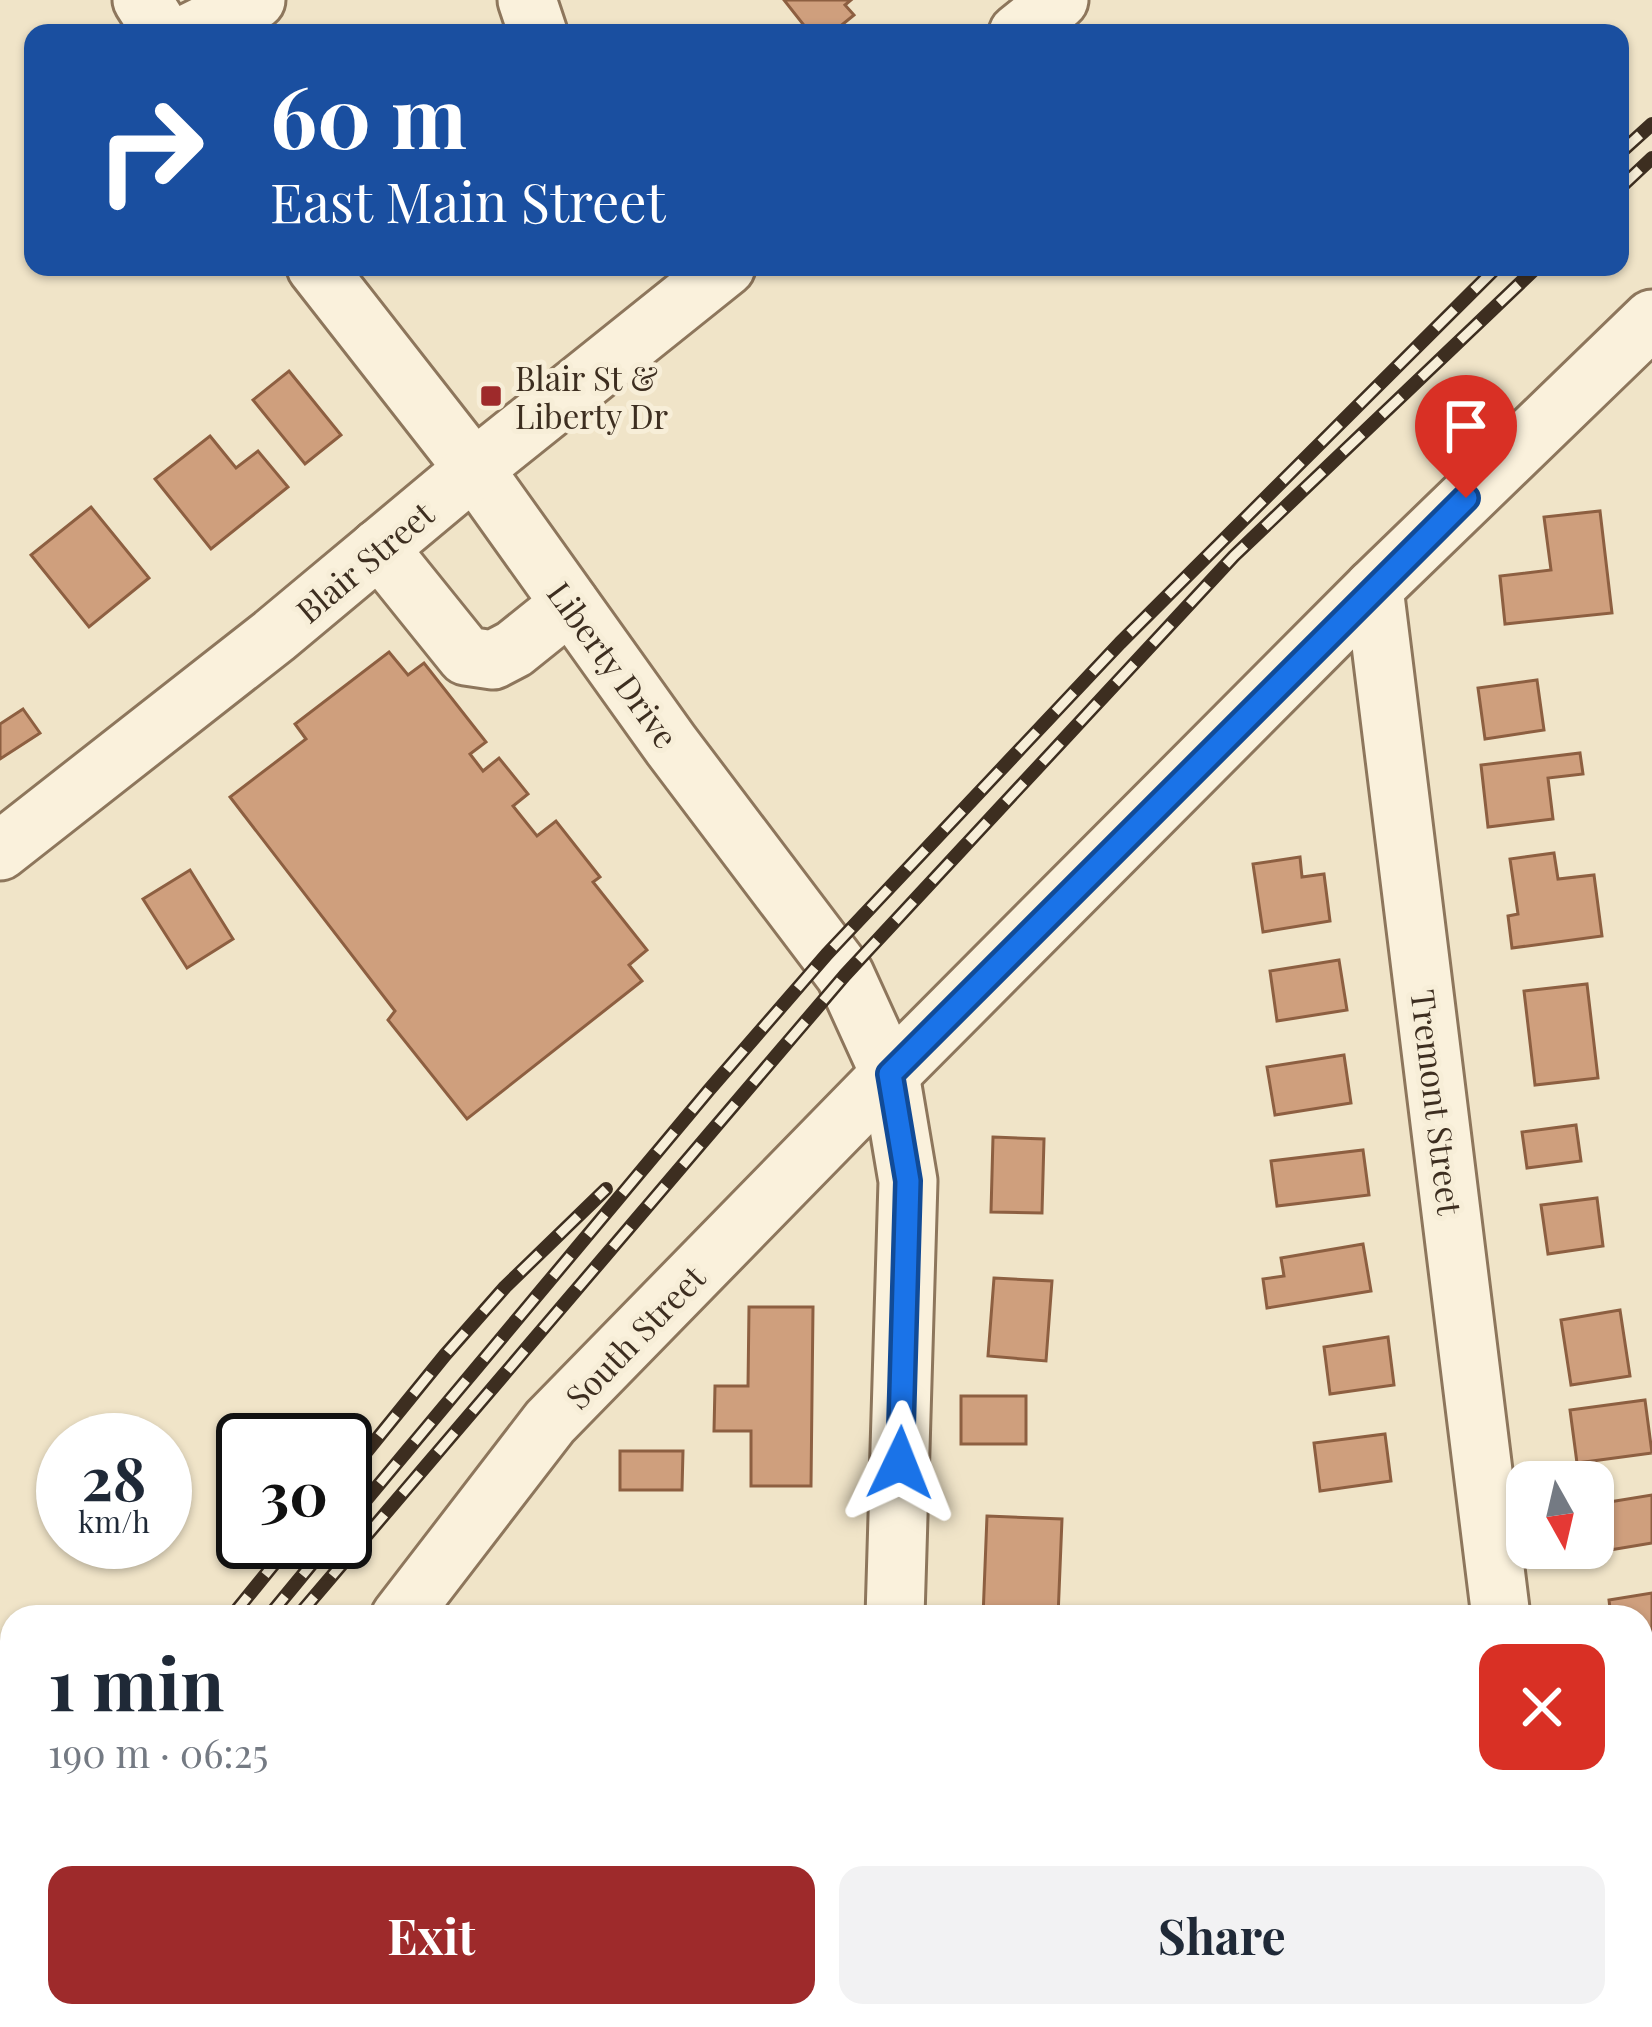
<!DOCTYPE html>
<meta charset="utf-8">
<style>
body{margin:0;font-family:"Playfair Display",serif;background:#f2f2f3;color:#1f2937;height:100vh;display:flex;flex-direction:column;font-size:45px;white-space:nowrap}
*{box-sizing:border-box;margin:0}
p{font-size:39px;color:#747a83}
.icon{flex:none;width:66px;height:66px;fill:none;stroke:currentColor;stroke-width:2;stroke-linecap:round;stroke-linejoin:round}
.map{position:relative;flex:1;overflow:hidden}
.sheet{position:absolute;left:0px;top:1605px;width:1653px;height:423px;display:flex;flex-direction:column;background:#fff;border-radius:36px 36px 0 0;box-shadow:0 3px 9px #0004}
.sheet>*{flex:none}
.banner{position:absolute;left:24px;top:24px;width:1605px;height:252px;border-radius:24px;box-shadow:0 3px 9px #0004;background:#1a4fa0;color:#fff;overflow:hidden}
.needle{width:78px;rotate:172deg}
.buttons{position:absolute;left:1506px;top:1461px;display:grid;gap:24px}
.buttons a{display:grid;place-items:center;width:108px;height:108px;border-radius:24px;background:#fff;box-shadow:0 3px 9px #0004;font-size:60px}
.speed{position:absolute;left:36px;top:1413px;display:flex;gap:24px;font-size:60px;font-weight:700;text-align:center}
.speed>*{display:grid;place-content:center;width:156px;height:156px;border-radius:50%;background:#fff;box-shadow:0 3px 9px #0004;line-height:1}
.speed small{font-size:30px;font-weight:400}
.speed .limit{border:6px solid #111;border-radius:18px;background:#fff;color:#111}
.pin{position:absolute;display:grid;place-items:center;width:102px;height:102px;color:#fff;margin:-123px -51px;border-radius:50% 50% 50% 0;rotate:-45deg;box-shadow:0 0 12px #0007}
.pin .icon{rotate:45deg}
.me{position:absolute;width:132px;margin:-66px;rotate:2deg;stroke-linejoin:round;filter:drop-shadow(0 0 9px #0008)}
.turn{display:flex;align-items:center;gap:42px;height:252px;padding:0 48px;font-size:54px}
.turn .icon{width:156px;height:156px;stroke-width:2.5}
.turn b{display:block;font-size:84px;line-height:102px}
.round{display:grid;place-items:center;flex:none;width:126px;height:126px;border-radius:24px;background:#f2f2f3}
.head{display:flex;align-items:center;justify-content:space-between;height:204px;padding:0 48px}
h1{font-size:72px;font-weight:700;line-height:90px}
.cta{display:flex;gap:24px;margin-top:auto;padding:24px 48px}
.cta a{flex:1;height:138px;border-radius:24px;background:#9e2a2b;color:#fff;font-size:48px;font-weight:700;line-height:138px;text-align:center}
.cta a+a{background:#f2f2f3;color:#1f2937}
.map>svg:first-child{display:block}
</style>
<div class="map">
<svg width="1652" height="2027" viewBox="0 0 1652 2027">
<rect width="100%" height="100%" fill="#f0e4c8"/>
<g fill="#cf9f7d" stroke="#8d5f41" stroke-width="3">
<polygon points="784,0 851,0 845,5 854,15 832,33 810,33"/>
<polygon points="289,371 341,435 305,464 253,400"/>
<polygon points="210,436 236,468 258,451 288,487 211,549 155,479"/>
<polygon points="91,507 149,578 89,627 31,555"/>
<polygon points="1600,511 1612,613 1505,624 1500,576 1551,570 1544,517"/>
<polygon points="389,652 408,675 424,663 486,742 470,754 483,771 499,758 528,794 513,806 537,836 556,821 600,877 593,882 647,950 629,965 642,981 467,1119 388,1020 395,1011 230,797 306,739 295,724"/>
<polygon points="1537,680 1544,730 1485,739 1478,688"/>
<polygon points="23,709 40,733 0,759 0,724"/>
<polygon points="1580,753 1583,774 1548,778 1553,819 1488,827 1481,765"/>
<polygon points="1554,853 1558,879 1594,875 1602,936 1512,948 1508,916 1518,914 1510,859"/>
<polygon points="1300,857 1302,877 1324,874 1330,921 1263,932 1253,864"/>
<polygon points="190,870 233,939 187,968 143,899"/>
<polygon points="1339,960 1347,1010 1277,1021 1270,971"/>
<polygon points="1587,984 1598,1078 1535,1085 1524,991"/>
<polygon points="1344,1055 1351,1103 1275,1115 1267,1067"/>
<polygon points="1576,1125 1581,1161 1527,1168 1522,1132"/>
<polygon points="993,1137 1044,1139 1042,1213 991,1212"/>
<polygon points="1363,1150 1369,1195 1277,1206 1271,1161"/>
<polygon points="1597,1198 1603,1246 1548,1254 1541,1205"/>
<polygon points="1363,1244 1371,1291 1267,1308 1263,1279 1284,1276 1281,1258"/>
<polygon points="994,1278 1052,1281 1046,1361 988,1356"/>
<polygon points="749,1307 813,1307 811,1486 751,1486 751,1431 714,1431 715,1386 748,1386"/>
<polygon points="1620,1310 1630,1376 1571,1385 1561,1320"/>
<polygon points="1388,1337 1394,1385 1330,1394 1324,1347"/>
<rect x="961" y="1396" width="65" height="48"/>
<polygon points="1645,1400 1652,1453 1577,1463 1570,1410"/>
<polygon points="1385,1434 1391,1481 1320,1491 1314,1443"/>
<polygon points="620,1451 683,1451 682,1490 620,1490"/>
<polygon points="1652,1495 1652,1543 1604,1551 1597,1504"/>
<polygon points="987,1516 1062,1519 1058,1617 983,1617"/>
<polygon points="1652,1593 1652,1644 1641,1646 1641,1617 1611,1617 1609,1600"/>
<polygon points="1652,1675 1652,1733 1641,1734 1641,1676"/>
<polygon points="1652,1792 1652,1840 1641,1842 1641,1793"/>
<polygon points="1648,1876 1652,1892 1652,1948 1641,1950 1641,1878"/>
<polygon points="743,2016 815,2016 814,2027 742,2027"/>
<polygon points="962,2016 1151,2016 1151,2027 961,2027"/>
</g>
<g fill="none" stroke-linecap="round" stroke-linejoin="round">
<g stroke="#8d765c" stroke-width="63">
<g id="minor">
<polyline points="142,0 163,33"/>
<polyline points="527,0 538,33"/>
<polyline points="189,33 256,0"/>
<polyline points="1018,33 1059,0"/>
<polyline points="316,267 474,469 671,745 845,975 890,1074 908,1181 895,1617"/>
<polyline points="379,548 466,656 493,660 514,649 570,604"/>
<polyline points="1374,588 1501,1617"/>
<polyline points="0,851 274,636 474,469 726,267"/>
<polyline points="400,1617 550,1422 890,1074 1374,588 1652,319"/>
<polyline points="1551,2016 1552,2027"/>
<polyline points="283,2027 283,2016"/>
<polyline points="878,2027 878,2016"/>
</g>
</g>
<use href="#minor" stroke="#faf1dc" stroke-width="57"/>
<g stroke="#3d2e20" stroke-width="14">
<g id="rail">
<polyline points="1620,153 1652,124"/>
<polyline points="1620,188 1652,158"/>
<polyline points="345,1478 445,1355 505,1287 606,1189"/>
<polyline points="345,1525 709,1090 827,954 1120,643 1497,267"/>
<polyline points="231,1617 292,1542"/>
<polyline points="268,1617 330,1542"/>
<polyline points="297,1617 845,975 1234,556 1537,267"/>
<polyline points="0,1902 12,1886"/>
<polyline points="0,1951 12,1935"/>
<polyline points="0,1997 12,1981"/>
</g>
</g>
<use href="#rail" stroke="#f7eed8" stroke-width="9" stroke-dasharray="27" stroke-linecap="butt"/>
</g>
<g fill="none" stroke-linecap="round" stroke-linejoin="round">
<g stroke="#114b97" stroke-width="30">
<polyline id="route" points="900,1463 908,1181 890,1074 1466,498"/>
</g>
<use href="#route" stroke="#1a73e8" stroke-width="21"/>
</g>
<rect fill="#9e2a2b" stroke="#f7eed8" stroke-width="4.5" x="479" y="384" width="24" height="24" rx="6"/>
<g text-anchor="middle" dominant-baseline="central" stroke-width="10" stroke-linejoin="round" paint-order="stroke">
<g font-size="33" fill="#3d2e20" stroke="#f7eed8" text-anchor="start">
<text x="515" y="377">Blair St &amp;<tspan x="515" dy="38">Liberty Dr</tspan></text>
</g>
<g font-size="33" fill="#3d2e20" stroke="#f7eed8">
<text transform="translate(364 561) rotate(-40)">Blair Street</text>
<text transform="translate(614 664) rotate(54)">Liberty Drive</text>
<text transform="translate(1438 1102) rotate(83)">Tremont Street</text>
<text transform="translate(634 1336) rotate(-46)">South Street</text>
</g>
</g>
</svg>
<div class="buttons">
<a><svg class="needle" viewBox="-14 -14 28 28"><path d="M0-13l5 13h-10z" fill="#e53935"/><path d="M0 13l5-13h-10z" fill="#747a83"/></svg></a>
</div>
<div class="speed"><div>28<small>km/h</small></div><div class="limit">30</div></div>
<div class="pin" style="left:1466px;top:498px;background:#d93025"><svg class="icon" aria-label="arrive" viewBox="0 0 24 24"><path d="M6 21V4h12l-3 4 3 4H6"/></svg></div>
<svg class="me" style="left:900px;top:1463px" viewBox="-20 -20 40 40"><path d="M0-17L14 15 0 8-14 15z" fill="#1a73e8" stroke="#fff" stroke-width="4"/></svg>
<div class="banner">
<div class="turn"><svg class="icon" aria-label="right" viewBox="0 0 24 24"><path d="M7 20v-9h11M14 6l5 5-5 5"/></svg><div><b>60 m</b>East Main Street</div></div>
</div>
<section class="sheet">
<div class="head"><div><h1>1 min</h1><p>190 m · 06:25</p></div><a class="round" style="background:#d93025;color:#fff"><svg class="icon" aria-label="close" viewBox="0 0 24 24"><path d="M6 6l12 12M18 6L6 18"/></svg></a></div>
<div class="cta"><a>Exit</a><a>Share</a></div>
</section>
</div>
